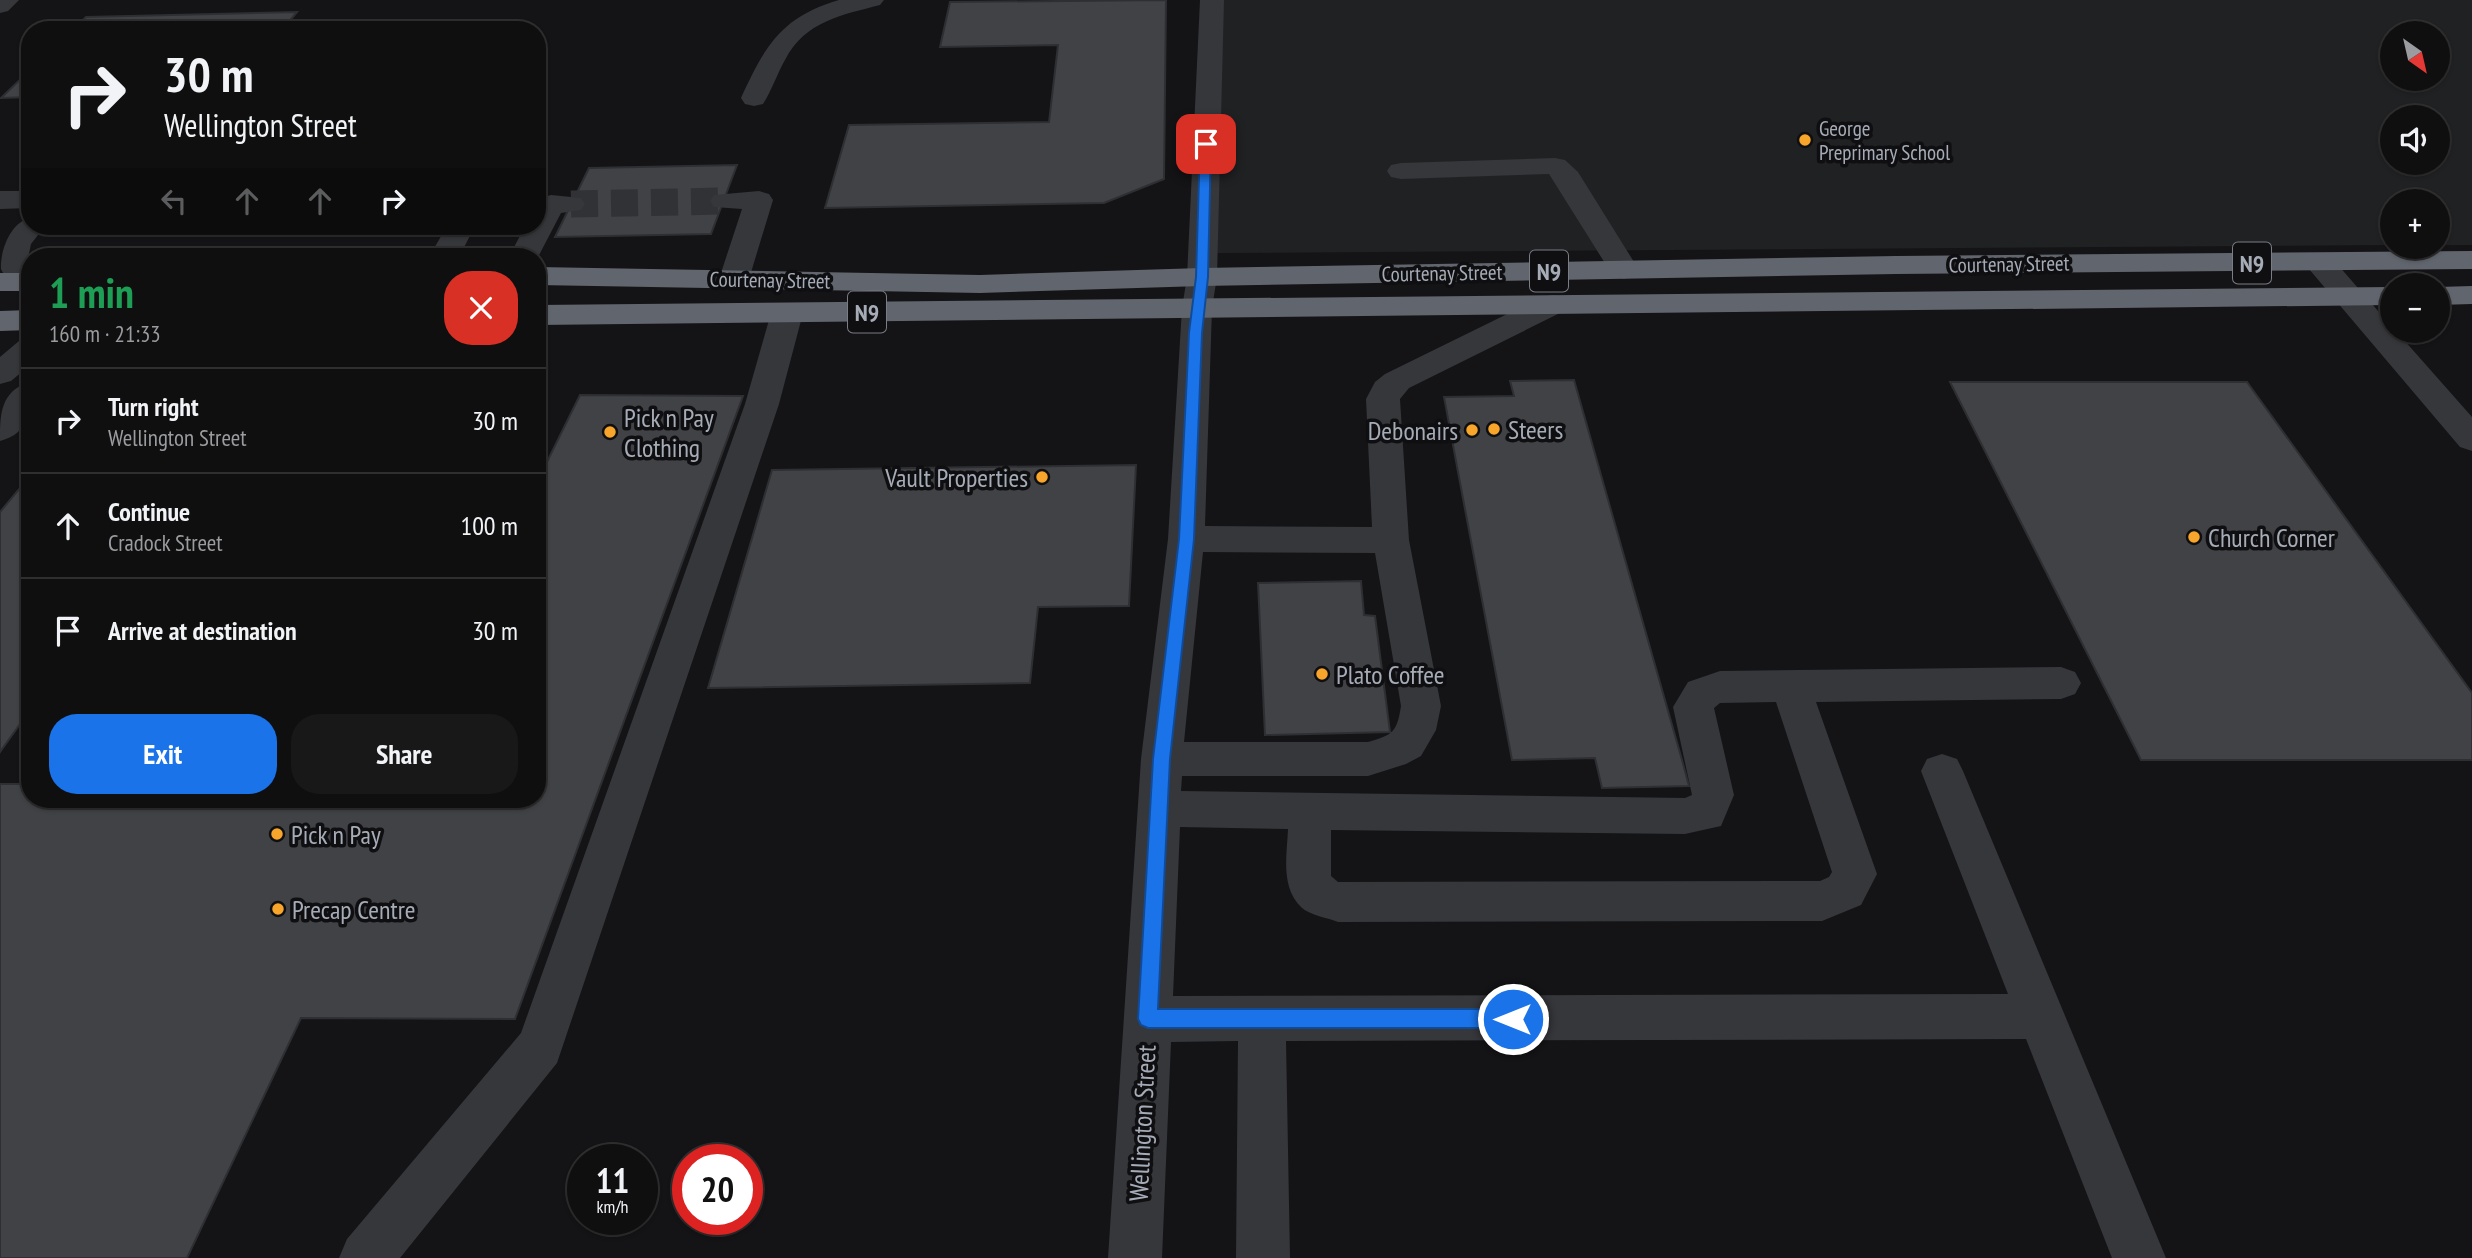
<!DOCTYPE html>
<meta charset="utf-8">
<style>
body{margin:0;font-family:"PT Sans Narrow",sans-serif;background:#181819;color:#f1f3f6;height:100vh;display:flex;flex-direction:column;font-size:26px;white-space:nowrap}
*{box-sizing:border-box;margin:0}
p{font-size:23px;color:#9b9c9f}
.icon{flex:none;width:38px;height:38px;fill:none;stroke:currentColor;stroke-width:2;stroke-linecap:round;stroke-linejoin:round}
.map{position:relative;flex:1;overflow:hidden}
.panel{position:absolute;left:21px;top:248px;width:525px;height:560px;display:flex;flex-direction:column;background:#0f0f10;border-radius:28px;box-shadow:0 2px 5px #0004,0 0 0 2px #2f2f30}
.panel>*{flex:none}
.hud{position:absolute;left:21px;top:21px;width:525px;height:214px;border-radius:28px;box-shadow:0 2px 5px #0004,0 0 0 2px #2f2f30;background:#0f0f10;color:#f1f3f6;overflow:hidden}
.needle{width:46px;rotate:146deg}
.fabs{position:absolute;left:2380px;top:21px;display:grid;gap:14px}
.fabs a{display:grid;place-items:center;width:70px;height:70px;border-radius:50%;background:#0f0f10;box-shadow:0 2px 5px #0004,0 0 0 2px #2f2f30;font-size:35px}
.speed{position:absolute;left:567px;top:1144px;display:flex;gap:14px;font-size:35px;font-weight:700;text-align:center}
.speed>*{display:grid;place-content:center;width:91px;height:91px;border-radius:50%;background:#0f0f10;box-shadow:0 2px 5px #0004,0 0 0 2px #2f2f30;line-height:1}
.speed small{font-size:18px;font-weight:400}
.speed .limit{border:10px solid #d22;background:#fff;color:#111}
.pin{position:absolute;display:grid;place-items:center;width:60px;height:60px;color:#fff;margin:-30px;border-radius:14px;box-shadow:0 4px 10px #0006}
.me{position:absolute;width:77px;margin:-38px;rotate:270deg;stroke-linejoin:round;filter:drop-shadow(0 0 5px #0008)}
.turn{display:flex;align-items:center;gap:24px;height:147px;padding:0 28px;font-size:32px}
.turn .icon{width:91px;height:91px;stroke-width:2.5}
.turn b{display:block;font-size:49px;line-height:60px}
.lanes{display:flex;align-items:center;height:66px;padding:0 28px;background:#0003;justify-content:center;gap:35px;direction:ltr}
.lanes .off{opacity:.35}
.round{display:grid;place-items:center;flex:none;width:74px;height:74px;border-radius:28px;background:#181819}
.head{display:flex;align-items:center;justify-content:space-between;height:119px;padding:0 28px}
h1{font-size:42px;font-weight:700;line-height:52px;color:#1e9e55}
.button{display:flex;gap:14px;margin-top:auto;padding:14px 28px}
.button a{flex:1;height:80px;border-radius:28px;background:#1a73e8;color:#fff;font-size:28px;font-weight:700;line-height:80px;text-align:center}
.button a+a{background:#181819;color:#f1f3f6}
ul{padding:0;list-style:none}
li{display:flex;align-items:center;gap:21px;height:105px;padding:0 28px;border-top:2px solid #2f2f30}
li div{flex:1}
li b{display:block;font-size:26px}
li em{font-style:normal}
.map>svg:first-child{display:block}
</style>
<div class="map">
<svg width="2472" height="1258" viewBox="0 0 2472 1258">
<rect width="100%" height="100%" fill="#141416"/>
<path fill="#202123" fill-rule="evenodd" d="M1219 0H2472V245H2438V201H2392V245L1217 253ZM2392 33H2438V79H2392ZM2392 117H2438V163H2392Z"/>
<g fill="#404246" stroke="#2e2f32" stroke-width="2">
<polygon points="1166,0 1164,179 1104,203 825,208 849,125 1049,122 1058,45 940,47 950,2"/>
<polygon points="297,12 282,30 72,30 86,17"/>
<polygon points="30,70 30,97 1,98"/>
<polygon points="737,165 711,234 555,237 589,168"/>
<polygon points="1574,380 1682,760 1689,786 1602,788 1595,758 1512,760 1444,397 1514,396 1510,381"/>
<polygon points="1950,382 2247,382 2472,693 2472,760 2141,760"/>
<polygon points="580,395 743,396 515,1019 301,1018 187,1258 0,1258 0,784 30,784 30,800 537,800 537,482"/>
<polygon points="1136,465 1129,606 1038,607 1030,683 708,688 772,470"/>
<polygon points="30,476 30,710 0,752 0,512"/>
<polygon points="1361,581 1364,615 1375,616 1390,732 1265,735 1258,583"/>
</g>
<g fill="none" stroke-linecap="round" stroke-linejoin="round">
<polyline stroke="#313236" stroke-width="27" stroke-dasharray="27 13" stroke-linecap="butt" points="571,204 724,201"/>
<g fill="#35373b" fill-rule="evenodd">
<polygon points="0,0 19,0 8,11 0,13"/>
<path d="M839 0H884L880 5C842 15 805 21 785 60 777 74 772 90 763 104L754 106 745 104 741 98C765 46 781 17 839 0Z"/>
<path d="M1200 0H1224L1217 277 1212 308 1205 526 1372 527 1366 399 1375 382 1385 374 1542 297 1553 295 1564 297 1568 304 1564 311 1409 388 1400 399 1409 540 1441 706 1436 730 1421 756 1406 764 1368 776H1182L1181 791 1685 798 1692 795 1673 707 1688 682 1720 671 2061 667 2075 672 2081 683 2075 694 2061 699 1816 702 1877 874 1861 905 1822 921 1338 922C1328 918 1310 915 1302 908 1280 888 1287 855 1288 829L1180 827 1173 996 2008 994 1921 771 1927 759 1942 754 1957 759 1963 771 2166 1258H2112L2026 1039 1286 1041 1290 1258H1236L1238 1041 1171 1042 1162 1258H1108L1141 759 1168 539 1182 308 1187 277ZM1203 552 1375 553 1401 706C1397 732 1393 735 1368 742H1184ZM1776 702 1832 872 1829 877 1820 881 1338 882 1331 876V830L1685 834 1721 826 1734 795 1714 708 1720 703Z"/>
<polygon points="1555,158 1565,160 1578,172 1639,270 1635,276 1624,279 1613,276 1549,174 1401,179 1391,177 1387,171 1391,165 1401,163"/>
<polygon points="0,191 30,191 30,208 0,209"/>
<polygon points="759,191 769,194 773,200 749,279 745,285 734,288 723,285 719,279 742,209 714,207 710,201 714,195"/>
<polygon points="551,195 581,198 585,204 581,210 561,213 537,259 509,257 525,226 537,226 537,203 541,198"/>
<path d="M30 218V226H45L31 244 27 263 30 267V290L14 288C10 282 4 276 1 269 0 250 11 222 30 218Z"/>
<polygon points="447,226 475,226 459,257 429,257"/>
<polygon points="2320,254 2331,257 2392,327 2392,331 2396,331 2472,417 2472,451 2460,447 2309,269 2305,263 2309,257"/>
<polygon points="787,303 798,306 803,313 779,404 557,1063 400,1258 339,1258 347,1239 521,1033 745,404 771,313 776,306"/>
<polygon points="30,338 30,365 11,381 0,384 0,357 19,341"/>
<path d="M30 382C30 409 31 433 0 441 0 415 0 391 30 382Z"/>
</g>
<g fill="#61656d" fill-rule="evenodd">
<polygon points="2472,251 2472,269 1896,274 1202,286 980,293 537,285 537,267 980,275 1202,268 1896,256"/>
<rect x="0" y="273" width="30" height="18"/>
<polygon points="2472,286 2472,304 2438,305 2438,287"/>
<polygon points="2392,287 2392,305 537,325 537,305"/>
<polygon points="30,310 30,330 0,331 0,311"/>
</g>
</g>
<polygon fill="#1a73e8" stroke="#114b97" stroke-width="2" points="1206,141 1211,144 1208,277 1202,333 1194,539 1170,759 1158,1009 1513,1009 1520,1012 1522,1019 1520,1025 1513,1028 1148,1028 1141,1025 1138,1019 1153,759 1179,539 1189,333 1196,277 1200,144"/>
<g fill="#f7a52b" stroke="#0f0f11" stroke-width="2.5">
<circle cx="1805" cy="140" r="7"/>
<circle cx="1494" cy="429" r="7"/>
<circle cx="1472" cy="430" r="7"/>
<circle cx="610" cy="432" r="7"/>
<circle cx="1042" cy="477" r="7"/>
<circle cx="2194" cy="537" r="7"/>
<circle cx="1322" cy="674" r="7"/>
<circle cx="277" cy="834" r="7"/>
<circle cx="278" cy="909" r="7"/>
</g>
<g text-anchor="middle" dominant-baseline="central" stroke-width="7" stroke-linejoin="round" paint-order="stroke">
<g font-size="21" fill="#a6acb7" stroke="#0f0f11" text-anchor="start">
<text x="1819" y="128">George<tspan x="1819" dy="24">Preprimary School</tspan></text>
</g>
<g font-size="21" fill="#a6acb7" stroke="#0f0f11">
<text transform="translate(2009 264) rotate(-1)">Courtenay Street</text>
<text transform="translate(1442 273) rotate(-1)">Courtenay Street</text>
<text transform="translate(770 280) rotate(1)">Courtenay Street</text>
</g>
<g fill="#0f0f11" stroke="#797d85" stroke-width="2">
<rect x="2233" y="242.5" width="38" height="41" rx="5"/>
<rect x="1530" y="250.5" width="38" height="41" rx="5"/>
<rect x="848" y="291.5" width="38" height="41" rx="5"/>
</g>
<g font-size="24" font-weight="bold" fill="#a6acb7">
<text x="2252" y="263">N9</text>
<text x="1549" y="271">N9</text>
<text x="867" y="312">N9</text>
</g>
<g font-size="26" fill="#a6acb7" stroke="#0f0f11" text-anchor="start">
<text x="624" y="417">Pick n Pay<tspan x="624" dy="30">Clothing</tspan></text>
<text x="1508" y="429">Steers</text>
<text x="1458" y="430" text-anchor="end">Debonairs</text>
<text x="1028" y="477" text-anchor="end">Vault Properties</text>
<text x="2208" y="537">Church Corner</text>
<text x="1336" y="674">Plato Coffee</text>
<text x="291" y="834">Pick n Pay</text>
<text x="292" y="909">Precap Centre</text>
</g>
<g font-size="26" fill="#a6acb7" stroke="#0f0f11">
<text transform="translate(1142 1123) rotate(-87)">Wellington Street</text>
</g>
</g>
</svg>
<div class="fabs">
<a><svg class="needle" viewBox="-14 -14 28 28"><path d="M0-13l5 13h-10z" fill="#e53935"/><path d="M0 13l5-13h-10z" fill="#9b9c9f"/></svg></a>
<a><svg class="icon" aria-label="sound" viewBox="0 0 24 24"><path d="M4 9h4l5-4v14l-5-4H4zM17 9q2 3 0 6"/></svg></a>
<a>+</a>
<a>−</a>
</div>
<div class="speed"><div>11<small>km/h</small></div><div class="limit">20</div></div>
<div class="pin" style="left:1206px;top:144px;background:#d93025"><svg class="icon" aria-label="arrive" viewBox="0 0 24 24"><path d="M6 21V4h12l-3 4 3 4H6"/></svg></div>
<svg class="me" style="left:1513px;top:1019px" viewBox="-20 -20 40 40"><circle r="17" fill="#1a73e8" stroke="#fff" stroke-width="3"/><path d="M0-11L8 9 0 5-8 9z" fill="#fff"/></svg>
<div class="hud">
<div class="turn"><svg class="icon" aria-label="right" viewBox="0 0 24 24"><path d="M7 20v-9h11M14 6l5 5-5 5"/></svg><div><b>30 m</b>Wellington Street</div></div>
<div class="lanes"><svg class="icon off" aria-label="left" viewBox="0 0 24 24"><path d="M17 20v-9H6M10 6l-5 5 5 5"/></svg><svg class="icon off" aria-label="ahead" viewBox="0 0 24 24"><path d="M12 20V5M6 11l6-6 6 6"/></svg><svg class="icon off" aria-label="ahead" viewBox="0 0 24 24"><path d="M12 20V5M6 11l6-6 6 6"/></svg><svg class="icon" aria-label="right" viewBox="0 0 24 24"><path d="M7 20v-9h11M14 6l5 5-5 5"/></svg></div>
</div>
<section class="panel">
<div class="head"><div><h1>1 min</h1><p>160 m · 21:33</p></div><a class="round" style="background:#d93025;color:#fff"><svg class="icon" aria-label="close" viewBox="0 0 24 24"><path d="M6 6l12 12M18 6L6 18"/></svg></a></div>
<ul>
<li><svg class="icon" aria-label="right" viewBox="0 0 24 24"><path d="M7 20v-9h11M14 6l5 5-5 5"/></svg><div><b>Turn right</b><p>Wellington Street</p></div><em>30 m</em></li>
<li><svg class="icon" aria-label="ahead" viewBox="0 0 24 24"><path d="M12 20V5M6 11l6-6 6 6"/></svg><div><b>Continue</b><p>Cradock Street</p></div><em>100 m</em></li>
<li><svg class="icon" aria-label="arrive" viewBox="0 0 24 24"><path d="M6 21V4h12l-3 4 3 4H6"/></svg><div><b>Arrive at destination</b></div><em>30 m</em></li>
</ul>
<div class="button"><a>Exit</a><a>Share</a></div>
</section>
</div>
